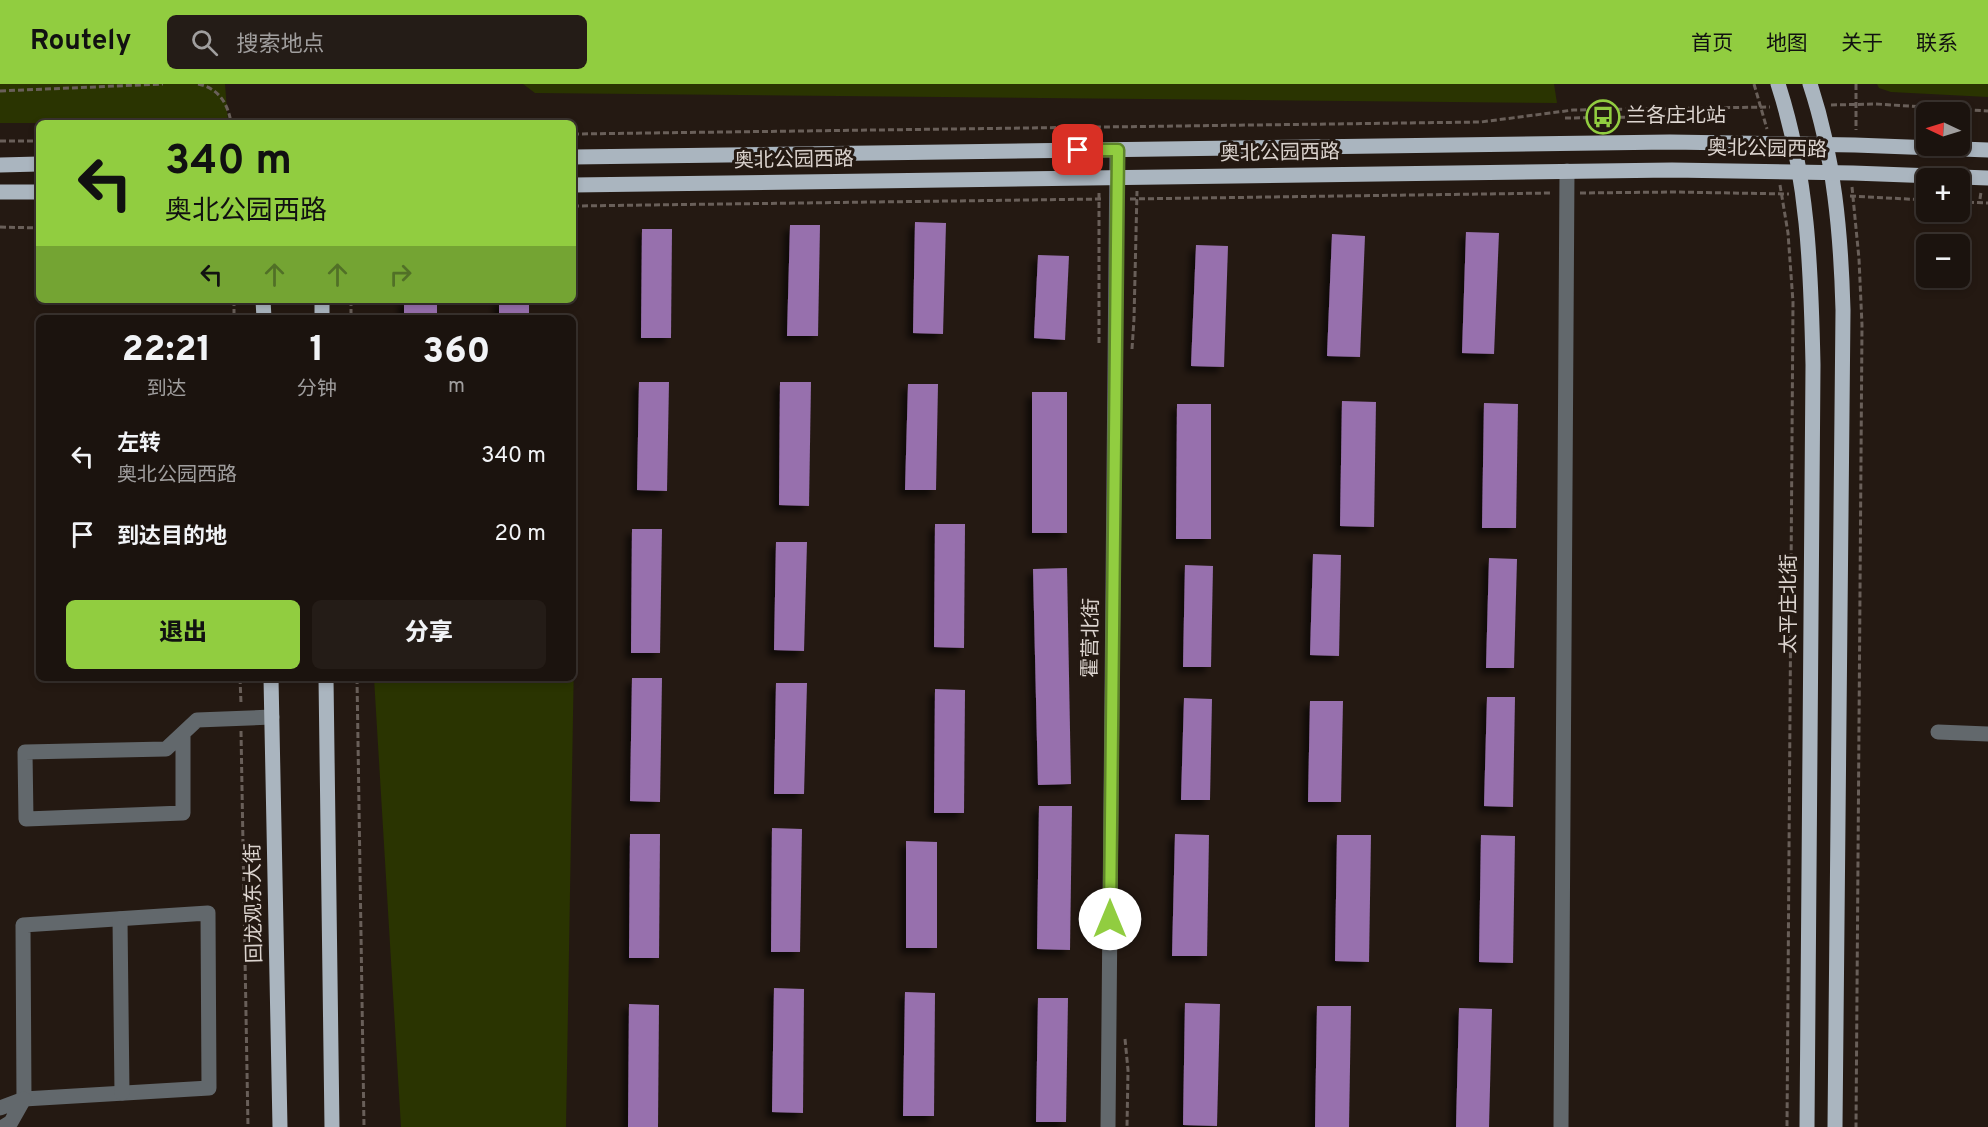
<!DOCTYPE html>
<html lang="zh">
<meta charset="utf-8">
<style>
body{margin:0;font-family:Overpass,"Noto Sans SC",sans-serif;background:#241c17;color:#f1f3f6;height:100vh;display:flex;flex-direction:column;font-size:22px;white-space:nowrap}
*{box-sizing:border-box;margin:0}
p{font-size:20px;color:#a09e9e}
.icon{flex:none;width:33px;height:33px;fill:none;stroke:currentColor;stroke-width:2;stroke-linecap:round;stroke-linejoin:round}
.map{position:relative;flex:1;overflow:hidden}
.details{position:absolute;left:36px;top:231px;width:540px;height:366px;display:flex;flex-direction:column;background:#1b130e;border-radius:9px;box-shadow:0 3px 9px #0003,0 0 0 2px #39322e}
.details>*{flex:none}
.top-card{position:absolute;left:36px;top:36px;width:540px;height:183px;border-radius:9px;box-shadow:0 3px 9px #0003,0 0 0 2px #39322e;background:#91cd40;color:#111;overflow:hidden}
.needle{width:39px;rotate:274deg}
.tools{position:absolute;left:1916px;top:18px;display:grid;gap:12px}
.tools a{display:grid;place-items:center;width:54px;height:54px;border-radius:9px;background:#1b130e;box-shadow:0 3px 9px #0003,0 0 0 2px #39322e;font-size:30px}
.pin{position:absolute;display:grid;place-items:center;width:51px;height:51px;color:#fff;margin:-26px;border-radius:12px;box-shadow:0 3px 9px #0006}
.me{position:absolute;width:66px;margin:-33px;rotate:0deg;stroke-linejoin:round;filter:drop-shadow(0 0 4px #0008)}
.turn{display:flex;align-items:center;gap:21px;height:126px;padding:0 30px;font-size:27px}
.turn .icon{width:78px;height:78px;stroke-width:2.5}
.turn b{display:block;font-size:42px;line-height:51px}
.lanes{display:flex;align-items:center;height:57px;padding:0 30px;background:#0003;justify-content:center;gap:30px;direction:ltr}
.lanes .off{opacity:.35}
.eta{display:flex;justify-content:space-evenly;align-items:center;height:102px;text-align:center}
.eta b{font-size:36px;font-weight:800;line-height:42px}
.action{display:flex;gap:12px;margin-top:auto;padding:12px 30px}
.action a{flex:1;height:69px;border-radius:9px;background:#91cd40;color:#111;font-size:24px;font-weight:800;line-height:69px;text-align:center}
.action a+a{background:#241c17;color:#f1f3f6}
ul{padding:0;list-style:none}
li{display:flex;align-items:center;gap:18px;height:78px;padding:0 30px}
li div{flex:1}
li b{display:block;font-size:22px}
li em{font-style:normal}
header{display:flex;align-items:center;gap:36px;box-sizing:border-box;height:84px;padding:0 30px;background:#91cd40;color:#111}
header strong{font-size:28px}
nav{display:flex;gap:33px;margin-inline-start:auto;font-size:21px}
.search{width:420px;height:54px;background:#241c17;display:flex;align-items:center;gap:15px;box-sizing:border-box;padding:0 21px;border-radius:9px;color:#a09e9e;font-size:22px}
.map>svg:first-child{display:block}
</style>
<header>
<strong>Routely</strong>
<div class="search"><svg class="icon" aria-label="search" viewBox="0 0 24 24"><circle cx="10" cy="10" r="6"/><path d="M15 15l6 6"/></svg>搜索地点</div>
<nav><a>首页</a><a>地图</a><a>关于</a><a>联系</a></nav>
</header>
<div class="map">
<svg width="1988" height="1043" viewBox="0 0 1988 1043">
<defs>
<filter id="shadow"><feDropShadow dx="-5.5" dy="5.5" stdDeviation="3" flood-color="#0009"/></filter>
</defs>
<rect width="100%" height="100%" fill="#241912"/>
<g fill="#2a3401">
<polygon points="0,0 225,0 228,39 0,39"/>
<polygon points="523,0 1554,0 1557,19 535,9"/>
<polygon points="1877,0 1988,0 1988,13 1891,8 1879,4"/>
<polygon points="573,573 574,573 566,1043 401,1043 374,594 573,594"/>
</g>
<g fill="#9770ad" filter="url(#shadow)">
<polygon points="915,138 946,139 943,250 913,249"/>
<polygon points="790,141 820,141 818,252 787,252"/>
<polygon points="642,145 672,145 671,254 641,254"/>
<polygon points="1466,148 1499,149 1494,270 1462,269"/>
<polygon points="1332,150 1365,152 1360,273 1327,272"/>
<polygon points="1196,161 1228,162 1224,283 1191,282"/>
<polygon points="1038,171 1069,172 1065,256 1034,254"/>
<rect x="404" y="216" width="33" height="18"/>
<rect x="499" y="216" width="30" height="18"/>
<polygon points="639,298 669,298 667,407 637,406"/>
<polygon points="780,298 811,298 809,422 779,421"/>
<polygon points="908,300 938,300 936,406 905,406"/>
<rect x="1032" y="308" width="35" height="141"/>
<polygon points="1342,317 1376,318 1374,443 1340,442"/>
<polygon points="1484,319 1518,320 1516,444 1482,444"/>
<polygon points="1177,320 1211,320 1211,455 1176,455"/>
<polygon points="935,440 965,440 964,564 934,563"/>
<polygon points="632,445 662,445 660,569 631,569"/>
<polygon points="776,458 807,458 804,567 774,566"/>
<polygon points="1313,470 1341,471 1339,572 1310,571"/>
<polygon points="1489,474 1517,475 1514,584 1486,584"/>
<polygon points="1185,481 1213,482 1211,583 1183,583"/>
<polygon points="1067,484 1071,700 1038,701 1033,485"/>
<polygon points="632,594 662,594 660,718 630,717"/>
<polygon points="776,599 807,599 804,710 774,710"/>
<polygon points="935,605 965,606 964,729 934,729"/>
<polygon points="1487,613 1515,613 1513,723 1484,722"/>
<polygon points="1184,614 1212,615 1210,716 1181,716"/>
<polygon points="1310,617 1343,617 1341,718 1308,718"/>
<polygon points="1039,722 1072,722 1070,866 1037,865"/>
<polygon points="772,744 802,745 800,868 771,868"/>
<polygon points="630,750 660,750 659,874 629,874"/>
<polygon points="1175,750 1209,751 1207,872 1172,872"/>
<polygon points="1337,751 1371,751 1369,878 1335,877"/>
<polygon points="1481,751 1515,752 1513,879 1479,878"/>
<polygon points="906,757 937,758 937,864 906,864"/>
<polygon points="774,904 804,905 803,1029 772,1028"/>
<polygon points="905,908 935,909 934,1032 903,1032"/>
<polygon points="1038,914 1068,914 1066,1038 1036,1038"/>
<polygon points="1185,919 1220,920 1217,1042 1183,1041"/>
<polygon points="629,920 659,921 658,1043 628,1043"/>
<polygon points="1317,922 1351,922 1349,1043 1315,1043"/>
<polygon points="1459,924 1492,925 1489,1043 1456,1043"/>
</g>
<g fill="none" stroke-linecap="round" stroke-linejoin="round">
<g stroke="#695f59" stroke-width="3" stroke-dasharray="6 3" stroke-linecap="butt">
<path d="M198 0C218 4 228 19 231 39"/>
<polyline points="1754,0 1767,45"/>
<polyline points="1856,0 1856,46"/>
<polyline points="0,7 163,0"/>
<polyline points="1831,21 1876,20 1988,27"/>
<polyline points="1565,34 1643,33"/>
<polyline points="573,50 1481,38 1573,26 1770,23"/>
<polyline points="0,57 39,57"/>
<polyline points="1780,101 1788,149 1793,218 1787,1043"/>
<polyline points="1852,103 1859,175 1862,241 1856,1043"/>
<polyline points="1580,109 1674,108 1789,110"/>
<polyline points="1850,112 1926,116"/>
<polyline points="1130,115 1552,109"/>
<polyline points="1980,115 1981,108"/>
<polyline points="1959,118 1988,119"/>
<polyline points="573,122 1102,115"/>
<polyline points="0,143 39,144"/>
<polyline points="234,216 234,234"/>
<polyline points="351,216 351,234"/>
<polyline points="1099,259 1099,106"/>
<polyline points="1132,265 1134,235 1137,107"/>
<polyline points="240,594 241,619"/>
<polyline points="357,594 364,1043"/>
<polyline points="241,647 248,1043"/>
<polyline points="1125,955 1128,986 1127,1043"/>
</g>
<g stroke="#62686c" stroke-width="15">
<polyline points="1938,648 1988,650"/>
<polyline points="183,651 183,729 26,735 25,668 166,665 197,636 272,633"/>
<polygon points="208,829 209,1004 24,1015 23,841"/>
<polyline points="120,835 122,1009"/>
<polyline points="0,1024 24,1015 11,1038 3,1043"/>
<polyline points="1108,1043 1117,66"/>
<polyline points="1561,1043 1567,87"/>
</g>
<g stroke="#aab5bf" stroke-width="15">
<path d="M1778 0C1808 92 1811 184 1813 281L1807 1043"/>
<path d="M1810 0C1834 72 1841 150 1843 226L1835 1043"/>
<polyline points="573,73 1670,58 1855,61 1988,66"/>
<polyline points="0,81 39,80"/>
<polyline points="573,101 1672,86 1853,89 1988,94"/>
<polyline points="0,108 39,108"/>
<polyline points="263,216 264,234"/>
<polyline points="322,216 322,234"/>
<polyline points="271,594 280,1043"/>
<polyline points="326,594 332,1043"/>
</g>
</g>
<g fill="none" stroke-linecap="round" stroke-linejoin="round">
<g stroke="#5e852a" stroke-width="15">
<polyline id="route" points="1078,66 1118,66 1110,835"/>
</g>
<use href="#route" stroke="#91cd40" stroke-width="10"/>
</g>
<defs>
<g id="bus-ring" transform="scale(1.725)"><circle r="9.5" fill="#241912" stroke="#91cd40" stroke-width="1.5"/><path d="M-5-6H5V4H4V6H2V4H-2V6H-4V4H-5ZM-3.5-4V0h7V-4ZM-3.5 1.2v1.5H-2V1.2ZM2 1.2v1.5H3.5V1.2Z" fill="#91cd40"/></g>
</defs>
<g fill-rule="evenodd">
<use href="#bus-ring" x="1603" y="33"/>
</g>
<g text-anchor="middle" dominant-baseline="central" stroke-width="6" stroke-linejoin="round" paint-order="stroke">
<g font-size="20" fill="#dcd4cf" stroke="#241912" text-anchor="start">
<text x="1626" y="33">兰各庄北站</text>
</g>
<g font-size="20" fill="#dcd4cf" stroke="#241912">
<text transform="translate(1767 66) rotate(1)">奥北公园西路</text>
<text transform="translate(1280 70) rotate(-1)">奥北公园西路</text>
<text transform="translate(794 77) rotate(-1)">奥北公园西路</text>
<text transform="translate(1790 520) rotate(-90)">太平庄北街</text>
<text transform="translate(1092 554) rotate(-89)">霍营北街</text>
<text transform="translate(255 819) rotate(-91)">回龙观东大街</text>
</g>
</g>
</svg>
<div class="tools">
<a><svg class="needle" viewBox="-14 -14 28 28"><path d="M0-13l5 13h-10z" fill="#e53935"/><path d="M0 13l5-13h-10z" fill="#a09e9e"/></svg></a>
<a>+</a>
<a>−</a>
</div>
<div class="pin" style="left:1078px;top:66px;background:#d93025"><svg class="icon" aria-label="arrive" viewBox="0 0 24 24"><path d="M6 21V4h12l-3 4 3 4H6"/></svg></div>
<svg class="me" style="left:1110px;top:835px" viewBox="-20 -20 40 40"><circle r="19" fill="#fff"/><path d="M0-13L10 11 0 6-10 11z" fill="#91cd40"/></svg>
<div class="top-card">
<div class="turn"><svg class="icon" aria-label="left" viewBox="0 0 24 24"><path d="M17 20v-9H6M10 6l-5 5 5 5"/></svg><div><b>340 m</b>奥北公园西路</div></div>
<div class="lanes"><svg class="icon" aria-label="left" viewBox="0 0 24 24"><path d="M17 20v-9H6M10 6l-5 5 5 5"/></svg><svg class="icon off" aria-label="ahead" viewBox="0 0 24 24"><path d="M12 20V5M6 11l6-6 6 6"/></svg><svg class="icon off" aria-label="ahead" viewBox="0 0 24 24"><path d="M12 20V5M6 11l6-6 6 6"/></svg><svg class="icon off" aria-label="right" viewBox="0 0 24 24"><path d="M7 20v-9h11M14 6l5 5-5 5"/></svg></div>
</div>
<section class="details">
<div class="eta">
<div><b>22:21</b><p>到达</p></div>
<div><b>1</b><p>分钟</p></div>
<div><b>360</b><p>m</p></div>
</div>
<ul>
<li><svg class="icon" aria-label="left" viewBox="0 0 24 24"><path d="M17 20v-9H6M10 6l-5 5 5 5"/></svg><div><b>左转</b><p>奥北公园西路</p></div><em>340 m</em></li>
<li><svg class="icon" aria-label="arrive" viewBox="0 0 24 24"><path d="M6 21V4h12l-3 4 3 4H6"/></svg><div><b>到达目的地</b></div><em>20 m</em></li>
</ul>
<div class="action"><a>退出</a><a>分享</a></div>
</section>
</div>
